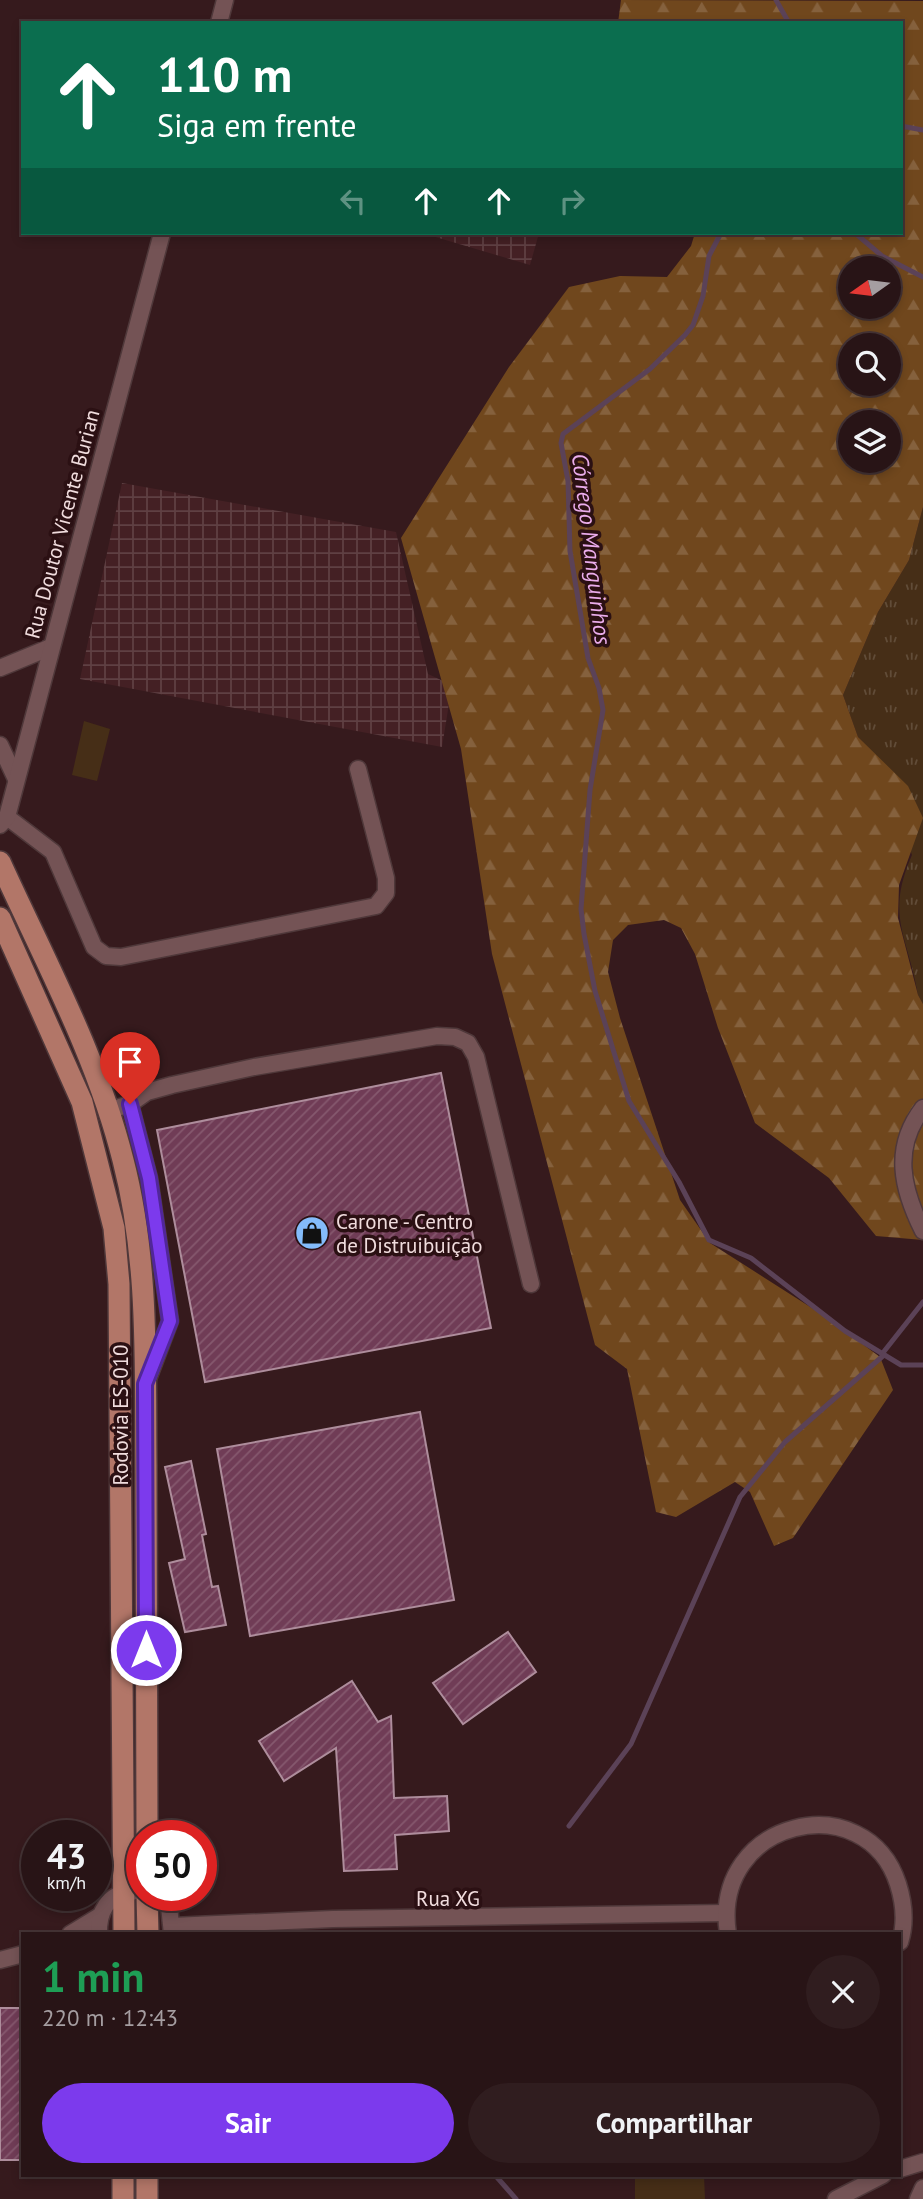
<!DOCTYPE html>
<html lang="pt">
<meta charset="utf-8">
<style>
body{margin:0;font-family:"PT Sans",sans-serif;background:#301d1f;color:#f1f3f6;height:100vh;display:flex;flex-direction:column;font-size:26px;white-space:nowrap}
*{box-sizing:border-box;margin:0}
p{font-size:23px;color:#a59ea1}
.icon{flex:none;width:38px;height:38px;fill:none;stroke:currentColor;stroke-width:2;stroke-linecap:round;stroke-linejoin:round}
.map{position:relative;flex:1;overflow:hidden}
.drawer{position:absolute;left:21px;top:1932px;width:880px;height:245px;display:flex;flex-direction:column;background:#281416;border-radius:0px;box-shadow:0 4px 10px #0003,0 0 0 2px #443335}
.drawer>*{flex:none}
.hud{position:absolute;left:21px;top:21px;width:882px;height:214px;border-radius:0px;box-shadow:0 4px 10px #0003,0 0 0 2px #443335;background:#0b6e4f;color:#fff;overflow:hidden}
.needle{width:46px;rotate:256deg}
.fabs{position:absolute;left:838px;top:256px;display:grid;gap:14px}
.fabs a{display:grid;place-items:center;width:63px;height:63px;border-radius:50%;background:#281416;box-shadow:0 4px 10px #0003,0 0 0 2px #443335;font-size:35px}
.speed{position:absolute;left:21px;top:1820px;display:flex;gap:14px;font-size:35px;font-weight:700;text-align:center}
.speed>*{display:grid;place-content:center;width:91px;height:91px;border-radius:50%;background:#281416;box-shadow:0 4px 10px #0003,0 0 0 2px #443335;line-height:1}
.speed small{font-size:18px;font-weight:400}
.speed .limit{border:10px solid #d22;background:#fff;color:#111}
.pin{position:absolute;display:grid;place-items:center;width:60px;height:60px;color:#fff;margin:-72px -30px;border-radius:50% 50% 50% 0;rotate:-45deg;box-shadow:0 0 7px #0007}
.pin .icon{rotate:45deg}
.me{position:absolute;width:77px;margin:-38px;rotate:0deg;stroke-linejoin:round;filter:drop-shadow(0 0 5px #0008)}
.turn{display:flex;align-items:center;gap:24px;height:147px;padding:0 21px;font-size:32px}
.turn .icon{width:91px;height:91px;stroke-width:2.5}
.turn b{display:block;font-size:49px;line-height:60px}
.lanes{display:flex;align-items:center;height:66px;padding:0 21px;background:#0003;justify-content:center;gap:35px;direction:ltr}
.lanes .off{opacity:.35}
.round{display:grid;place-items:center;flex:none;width:74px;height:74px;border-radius:37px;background:#301d1f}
.headline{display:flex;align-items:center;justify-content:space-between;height:119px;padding:0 21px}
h1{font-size:42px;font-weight:600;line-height:52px;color:#1e9e55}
.button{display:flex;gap:14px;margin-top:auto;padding:14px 21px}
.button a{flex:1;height:80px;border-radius:42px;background:#7c3aed;color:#fff;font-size:28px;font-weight:600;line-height:80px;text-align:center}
.button a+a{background:#301d1f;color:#f1f3f6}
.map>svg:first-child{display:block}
</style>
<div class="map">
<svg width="923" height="2199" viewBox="0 0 923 2199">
<defs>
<pattern id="industrial-grid" width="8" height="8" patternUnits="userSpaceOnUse" patternTransform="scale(1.75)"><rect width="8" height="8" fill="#442024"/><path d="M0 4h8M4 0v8" fill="none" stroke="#5f4043"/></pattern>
<pattern id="grass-tufts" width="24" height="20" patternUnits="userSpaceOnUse" patternTransform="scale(1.75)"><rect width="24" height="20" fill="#462e17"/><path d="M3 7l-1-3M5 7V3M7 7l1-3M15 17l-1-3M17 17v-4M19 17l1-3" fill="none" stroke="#614c38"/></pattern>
<pattern id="forest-firs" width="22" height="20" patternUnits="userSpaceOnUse" patternTransform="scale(1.75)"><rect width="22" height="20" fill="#70471d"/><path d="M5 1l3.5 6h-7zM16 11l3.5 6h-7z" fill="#85613d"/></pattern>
<pattern id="building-hatch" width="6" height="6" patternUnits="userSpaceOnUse" patternTransform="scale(1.75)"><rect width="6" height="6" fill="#703c56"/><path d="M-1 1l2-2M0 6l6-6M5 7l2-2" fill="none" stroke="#85586e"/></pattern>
</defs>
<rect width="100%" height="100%" fill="#361a1d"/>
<g fill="url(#industrial-grid)">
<polygon points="422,233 539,233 530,265"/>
<polygon points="122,483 396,532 428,674 452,685 442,747 80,679"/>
</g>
<path fill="url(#grass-tufts)" d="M923 507V1004L918 995C908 935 885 917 912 855L880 760 858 737 843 695 878 612 909 560Z"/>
<path fill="url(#forest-firs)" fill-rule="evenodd" d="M621 0 923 1V507L909 560 878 612 843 695 858 737 908 786 923 818 899 885 898 918 918 995 923 1004V1240L876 1236 829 1178 755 1123 718 1028 695 954 681 928 664 920 628 925 613 940 608 972 620 1018 680 1200 710 1243 826 1317 880 1357 893 1390 793 1538 774 1546 750 1492 735 1482 676 1517 656 1512 627 1369 595 1345 492 954 461 749 401 538 509 367 569 287 620 276 667 277 691 246 695 233H901V23H618ZM850 268H889V306H850ZM850 345H889V383H850ZM850 422H889V460H850Z"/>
<g fill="#462e17">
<polygon points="84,721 110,729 97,781 72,775"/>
<polygon points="635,2175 704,2175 705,2199 635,2199"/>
</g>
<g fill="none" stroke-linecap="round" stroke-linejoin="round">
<g stroke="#5b4257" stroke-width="5">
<polyline points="776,0 789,23"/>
<polyline points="901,126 923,130"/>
<polyline points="721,233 709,256 703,296 693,325 685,335 650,369 563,434 561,443 568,481 570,551 588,658 599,688 603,710 590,790 581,909 584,934 595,991 629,1101 679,1182 709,1240 751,1258 845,1331 901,1365 923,1365"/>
<polyline points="855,233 882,256 923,277"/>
<polyline points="882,1354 923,1302"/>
<polyline points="569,1826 631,1744 740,1497 785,1442 884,1355"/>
<polyline points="495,2175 516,2199"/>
</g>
</g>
<g fill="url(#building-hatch)" stroke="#ae8d9c" stroke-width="2">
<polygon points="441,1073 491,1328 205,1382 157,1130"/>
<polygon points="420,1412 454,1600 250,1636 217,1449"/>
<polygon points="191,1461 206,1534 202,1535 212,1587 218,1586 226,1625 185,1632 169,1563 185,1559 165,1467"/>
<polygon points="508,1632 536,1672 463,1724 433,1683"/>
<polygon points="352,1681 378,1722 391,1716 394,1798 447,1796 449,1831 395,1835 397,1869 344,1871 336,1748 284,1781 259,1741"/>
<rect x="0" y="2008" width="23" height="152"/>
</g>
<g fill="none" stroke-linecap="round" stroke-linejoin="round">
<g stroke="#4f383a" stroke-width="19">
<g id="minor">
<polyline points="219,23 225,0"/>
<polyline points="0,668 51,647"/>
<polyline points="0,745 16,779"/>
<polyline points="7,817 53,852 94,947 106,956 121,957 376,906 386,893 386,878 358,769"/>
<polyline points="0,825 7,817 162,233"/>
<polyline points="130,1104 147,1092 172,1085 254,1067 437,1036 455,1037 468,1043 476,1057 531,1284"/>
<polyline points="120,1107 130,1104 149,1178 170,1321 148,1379"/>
<path d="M923 1108C892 1148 902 1189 923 1231"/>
<polyline points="158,1895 169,1906 172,1934"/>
<polyline points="172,1926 333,1919 725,1913"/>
<polyline points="70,1934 101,1915"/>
<path d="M99 1934C98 1912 108 1893 132 1892"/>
<path d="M728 1934C710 1819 866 1784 898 1884 904 1903 906 1923 900 1942"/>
<polyline points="0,1960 23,1954"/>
<polyline points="900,2169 923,2162"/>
<polyline points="836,2199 883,2175"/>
<polyline points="918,2199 923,2188"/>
</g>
</g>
<g stroke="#4f383a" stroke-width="24">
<g id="major">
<path d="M0 862C44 959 97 1056 123 1160 149 1260 145 1363 146 1465 146 1589 147 1712 147 1836"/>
<polyline points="0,918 82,1102 114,1228 119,1284 124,1934"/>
<polyline points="147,1895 148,1934"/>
<polyline points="123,2199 123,2175"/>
<polyline points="147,2199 147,2175"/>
</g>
</g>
<use href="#minor" stroke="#745355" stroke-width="16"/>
<use href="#major" stroke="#b27668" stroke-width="21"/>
</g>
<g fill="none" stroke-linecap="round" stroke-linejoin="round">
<g stroke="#51269a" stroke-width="18">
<polyline id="route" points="130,1104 149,1178 170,1321 145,1384 146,1650"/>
</g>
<use href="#route" stroke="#7c3aed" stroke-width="12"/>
</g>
<defs>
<g id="shop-disc" transform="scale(1.75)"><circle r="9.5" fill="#84bcfb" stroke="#2b1013"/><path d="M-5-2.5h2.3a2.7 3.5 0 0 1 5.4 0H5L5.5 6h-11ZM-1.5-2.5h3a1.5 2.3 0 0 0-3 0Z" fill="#111"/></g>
</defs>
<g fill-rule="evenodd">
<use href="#shop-disc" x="312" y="1233"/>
</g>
<g text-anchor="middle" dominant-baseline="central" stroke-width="7" stroke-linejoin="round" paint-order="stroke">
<g font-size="21" fill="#f0dcdd" stroke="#2b1013">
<text transform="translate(62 524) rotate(-75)">Rua Doutor Vicente Burian</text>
<text transform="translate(120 1415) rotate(-90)">Rodovia ES-010</text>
<text x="448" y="1898">Rua XG</text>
</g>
<g font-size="21" fill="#f0dcdd" stroke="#2b1013" text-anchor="start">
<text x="336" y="1221">Carone - Centro<tspan x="336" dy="24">de Distruibuição</tspan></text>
</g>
<g font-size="23" font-style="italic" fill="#ebadec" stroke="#2b1013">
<text transform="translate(592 549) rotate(83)">Córrego Manguinhos</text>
</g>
</g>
</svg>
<div class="fabs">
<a><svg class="needle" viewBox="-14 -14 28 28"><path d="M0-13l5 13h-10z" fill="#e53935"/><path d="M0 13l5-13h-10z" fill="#a59ea1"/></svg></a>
<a><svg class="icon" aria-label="search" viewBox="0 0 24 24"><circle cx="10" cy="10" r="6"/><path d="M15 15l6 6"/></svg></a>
<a><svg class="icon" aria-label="layers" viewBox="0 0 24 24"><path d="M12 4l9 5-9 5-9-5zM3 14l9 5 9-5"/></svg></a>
</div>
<div class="speed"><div>43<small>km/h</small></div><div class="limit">50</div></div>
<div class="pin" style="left:130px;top:1104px;background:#d93025"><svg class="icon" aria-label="arrive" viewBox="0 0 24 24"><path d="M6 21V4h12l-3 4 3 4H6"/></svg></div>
<svg class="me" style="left:146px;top:1650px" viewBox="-20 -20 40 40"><circle r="17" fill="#7c3aed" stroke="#fff" stroke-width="3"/><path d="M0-11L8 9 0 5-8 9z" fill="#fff"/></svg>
<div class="hud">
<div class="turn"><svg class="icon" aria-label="ahead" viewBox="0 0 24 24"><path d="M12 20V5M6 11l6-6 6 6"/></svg><div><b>110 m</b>Siga em frente</div></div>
<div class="lanes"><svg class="icon off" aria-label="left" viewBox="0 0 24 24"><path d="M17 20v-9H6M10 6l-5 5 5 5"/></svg><svg class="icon" aria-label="ahead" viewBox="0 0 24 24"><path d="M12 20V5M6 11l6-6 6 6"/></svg><svg class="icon" aria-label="ahead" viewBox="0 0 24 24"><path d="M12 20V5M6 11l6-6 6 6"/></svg><svg class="icon off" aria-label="right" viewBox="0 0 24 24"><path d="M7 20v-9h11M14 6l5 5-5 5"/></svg></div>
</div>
<section class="drawer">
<div class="headline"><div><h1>1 min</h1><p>220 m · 12:43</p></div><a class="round"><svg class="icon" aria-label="close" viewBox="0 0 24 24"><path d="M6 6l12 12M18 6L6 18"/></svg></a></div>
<div class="button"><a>Sair</a><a>Compartilhar</a></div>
</section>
</div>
